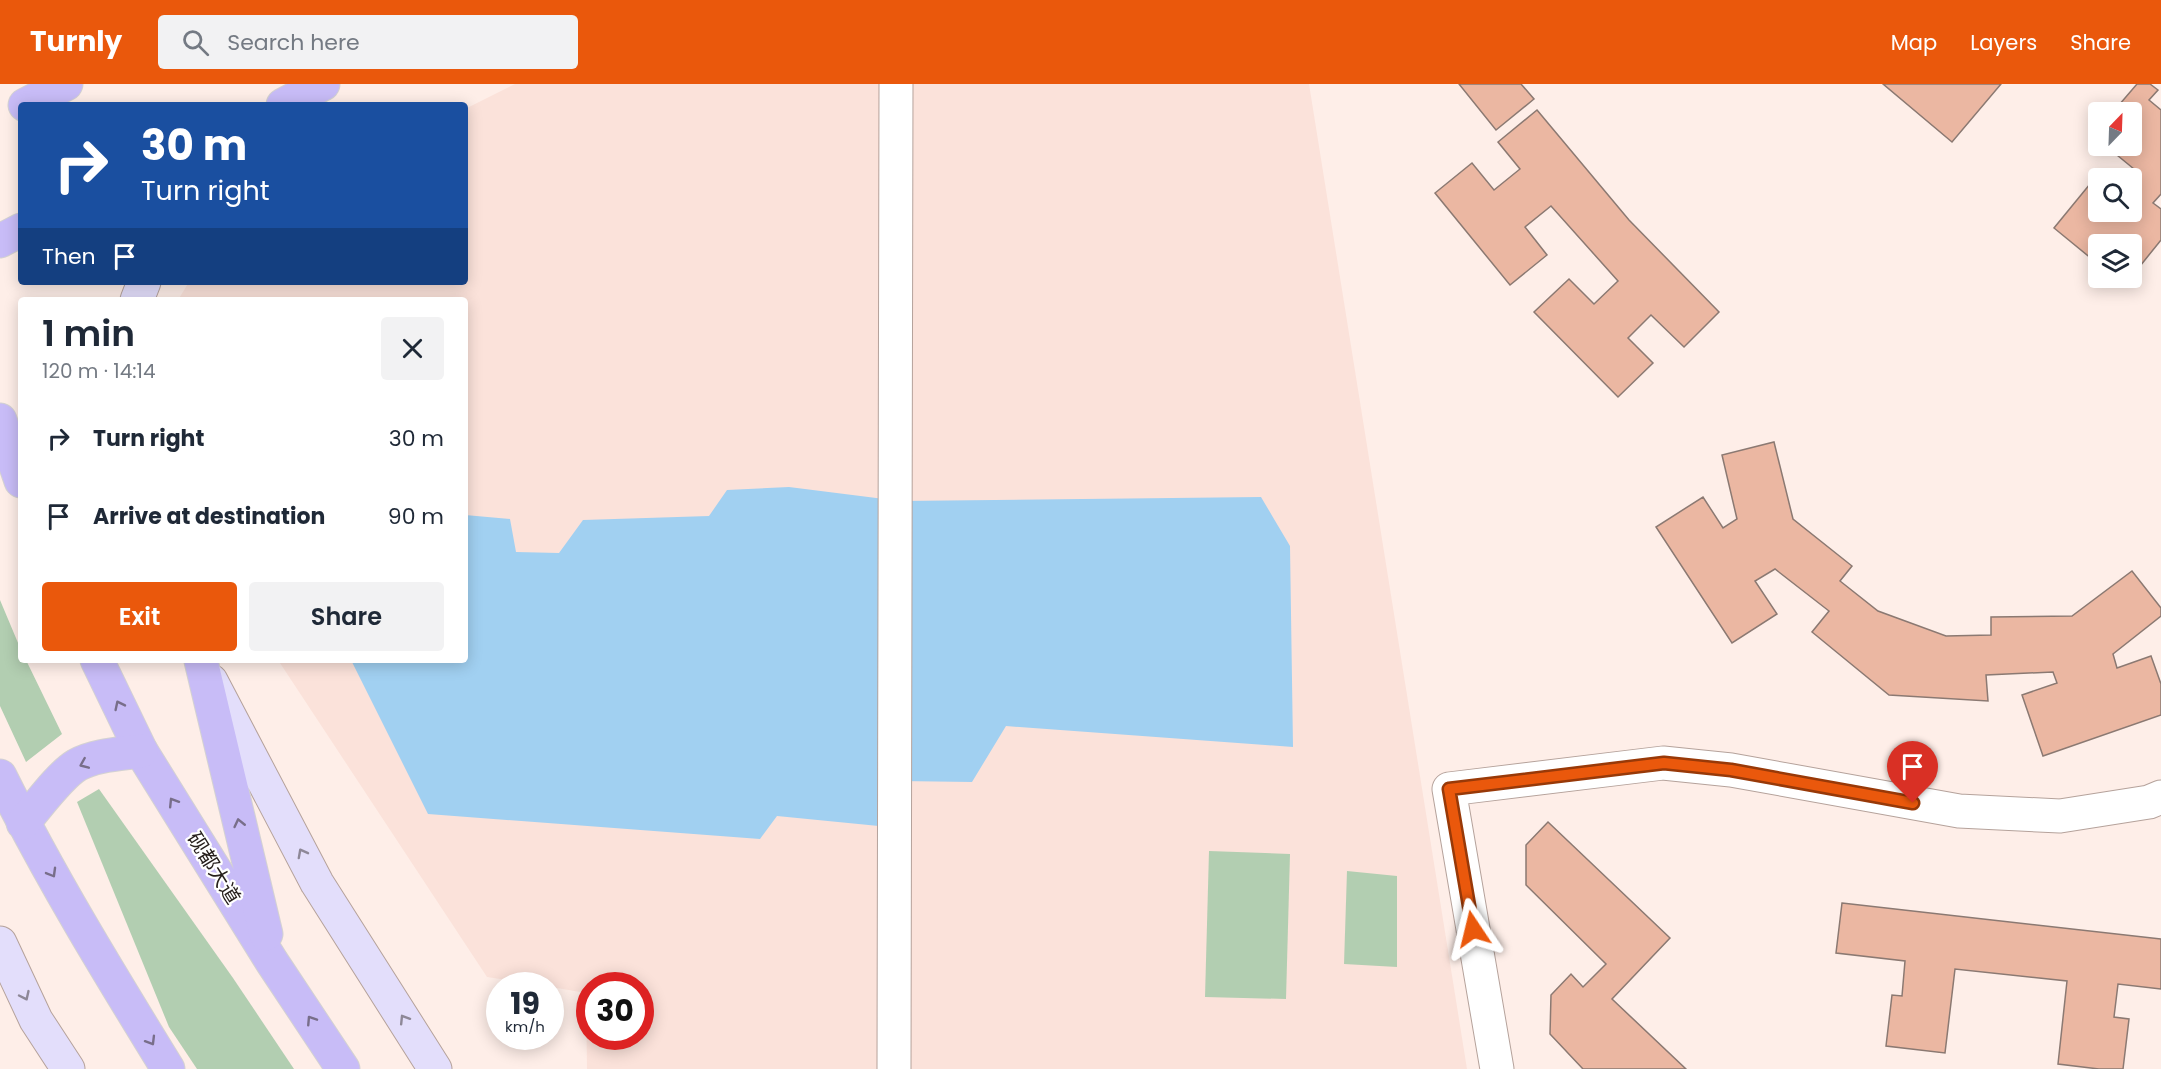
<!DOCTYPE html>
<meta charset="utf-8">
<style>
body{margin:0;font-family:Poppins,"Noto Sans SC",sans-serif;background:#f2f2f3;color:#1f2937;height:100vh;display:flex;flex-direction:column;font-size:22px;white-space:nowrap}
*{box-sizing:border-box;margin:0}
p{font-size:20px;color:#747a83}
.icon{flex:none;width:33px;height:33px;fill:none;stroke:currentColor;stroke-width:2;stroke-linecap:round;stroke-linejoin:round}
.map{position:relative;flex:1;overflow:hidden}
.sheet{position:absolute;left:18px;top:213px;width:450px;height:366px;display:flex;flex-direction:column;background:#fff;border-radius:6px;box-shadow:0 3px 15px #0003}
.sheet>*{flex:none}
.top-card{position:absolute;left:18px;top:18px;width:450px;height:183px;border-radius:6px;box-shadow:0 3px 15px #0003;background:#1a4fa0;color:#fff;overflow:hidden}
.needle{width:39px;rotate:23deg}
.controls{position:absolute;left:2088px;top:18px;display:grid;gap:12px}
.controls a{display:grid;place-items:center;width:54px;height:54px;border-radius:6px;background:#fff;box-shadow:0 3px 15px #0003;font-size:30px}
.speed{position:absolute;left:486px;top:888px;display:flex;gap:12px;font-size:30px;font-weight:700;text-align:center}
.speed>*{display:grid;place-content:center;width:78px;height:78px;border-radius:50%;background:#fff;box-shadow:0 3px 15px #0003;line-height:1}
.speed small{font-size:15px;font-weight:400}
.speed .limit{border:9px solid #d22;background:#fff;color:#111}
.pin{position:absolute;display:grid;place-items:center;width:51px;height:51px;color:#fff;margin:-62px -26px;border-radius:50% 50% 50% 0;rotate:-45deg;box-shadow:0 0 6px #0007}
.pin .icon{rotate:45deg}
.me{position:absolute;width:66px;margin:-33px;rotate:350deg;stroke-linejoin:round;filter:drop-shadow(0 0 4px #0008)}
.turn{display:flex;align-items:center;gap:21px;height:126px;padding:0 24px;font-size:27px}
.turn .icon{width:78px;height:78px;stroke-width:2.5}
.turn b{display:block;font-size:42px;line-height:51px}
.then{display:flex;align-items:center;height:57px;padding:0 24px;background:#0003;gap:12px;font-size:22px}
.round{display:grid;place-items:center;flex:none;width:63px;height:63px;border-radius:6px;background:#f2f2f3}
.overview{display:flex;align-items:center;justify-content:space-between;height:102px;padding:0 24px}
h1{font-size:36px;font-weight:600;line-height:45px}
.action{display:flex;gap:12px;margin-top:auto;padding:12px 24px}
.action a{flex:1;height:69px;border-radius:6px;background:#ea580c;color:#fff;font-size:24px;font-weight:600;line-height:69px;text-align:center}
.action a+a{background:#f2f2f3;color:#1f2937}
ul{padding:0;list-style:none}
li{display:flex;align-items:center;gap:18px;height:78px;padding:0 24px}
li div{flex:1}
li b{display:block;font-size:22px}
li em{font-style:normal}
header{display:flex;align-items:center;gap:36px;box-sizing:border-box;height:84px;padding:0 30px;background:#ea580c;color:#fff}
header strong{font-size:28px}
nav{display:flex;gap:33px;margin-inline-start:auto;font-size:21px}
.search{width:420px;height:54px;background:#f2f2f3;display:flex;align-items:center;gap:15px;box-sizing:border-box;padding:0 21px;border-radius:6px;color:#747a83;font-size:22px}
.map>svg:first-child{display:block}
</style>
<header>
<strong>Turnly</strong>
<div class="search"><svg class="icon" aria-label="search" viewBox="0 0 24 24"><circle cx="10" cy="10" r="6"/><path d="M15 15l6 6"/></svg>Search here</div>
<nav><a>Map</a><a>Layers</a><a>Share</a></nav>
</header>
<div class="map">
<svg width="2161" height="985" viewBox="0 0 2161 985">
<rect width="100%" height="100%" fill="#feeee8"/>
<path fill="#fbe2da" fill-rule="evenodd" d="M515 0H1309L1467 985H587L586 909 551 903 550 902 540 901 487 893 278 576H465V216H178L189 198H465V25ZM590 902H640V952H590Z"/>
<g fill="#b2ceb1">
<polygon points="0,516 21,566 21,576 26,576 62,650 26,678 0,622"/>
<polygon points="99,705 233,894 294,985 197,985 169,943 77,718"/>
<polygon points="1209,767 1290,770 1286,915 1205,913"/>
<polygon points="1347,787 1397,792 1397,883 1344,880"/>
</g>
<polygon fill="#a1d0f1" points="789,403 900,417 1261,413 1290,462 1293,663 1006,642 972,698 899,697 899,744 777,732 760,755 428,730 351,576 465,576 465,431 510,435 516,468 559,469 583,436 709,432 727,406"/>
<g fill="#ebb7a2" stroke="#8b7972" stroke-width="1.5">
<polygon points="1459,0 1521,0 1534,15 1496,46"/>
<polygon points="1883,0 2001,0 1952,58"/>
<polygon points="2137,0 2150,0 2158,6 2149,16 2161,26 2161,110 2153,119 2161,125 2161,156 2132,192 2132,160 2098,160 2098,180 2054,144 2099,89 2106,94 2113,86 2124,94 2098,94 2098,128 2132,128 2132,94 2126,94 2134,85 2106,62 2132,62 2132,28 2113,28"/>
<polygon points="1537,26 1629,136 1719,228 1684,263 1651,231 1628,254 1653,279 1618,313 1534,228 1569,195 1594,220 1618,197 1551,122 1525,143 1547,171 1510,201 1435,109 1472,79 1494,106 1520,85 1498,58"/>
<polygon points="1774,358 1793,435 1852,482 1840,497 1878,527 1946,552 1991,551 1991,533 2072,532 2132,487 2161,524 2161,532 2113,570 2117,584 2151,572 2161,600 2161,631 2043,672 2022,611 2057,599 2053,588 1986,591 1988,617 1889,611 1812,548 1829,527 1775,485 1755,497 1777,530 1732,559 1656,443 1703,413 1723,444 1737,435 1722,371"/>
<polygon points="1548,738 1670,854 1612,915 1686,985 1583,985 1550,950 1551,911 1571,890 1583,903 1606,880 1526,801 1526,761"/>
<polygon points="1842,819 2161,855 2161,905 2118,900 2114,933 2129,935 2123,985 2099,985 2058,980 2067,897 1955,885 1945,969 1886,962 1892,911 1902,912 1905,877 1836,869"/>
</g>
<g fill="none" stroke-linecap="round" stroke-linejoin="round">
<g stroke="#b5a29b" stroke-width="35">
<g id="street">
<polyline points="894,985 896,0"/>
<polyline points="1497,985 1449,705 1663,679 1731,686 1959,727 2060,732 2149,718 2161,713"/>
</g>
</g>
<g stroke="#b5a29b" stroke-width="35">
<g id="secondary">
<polyline points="137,216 144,198"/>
<polyline points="211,597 317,799 435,985"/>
<polyline points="0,859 36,936 68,985"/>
</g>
</g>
<g stroke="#d4d2d2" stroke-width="35">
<g id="primary">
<polyline points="25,21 66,0"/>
<polyline points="283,21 323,0"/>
<polyline points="0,157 21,146"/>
<polyline points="0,336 21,397"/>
<polyline points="97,576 141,667 272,878 343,985"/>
<polyline points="201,577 266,850"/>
<path d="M0 692C50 793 109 889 168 985"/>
<path d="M23 739C38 722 59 692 77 681 95 671 120 670 141 667"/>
</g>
</g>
<use href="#street" stroke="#fff" stroke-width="33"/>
<use href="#secondary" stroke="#e3defb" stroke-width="33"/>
<use href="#primary" stroke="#c8bcf7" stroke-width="33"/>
</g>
<defs><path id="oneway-chevron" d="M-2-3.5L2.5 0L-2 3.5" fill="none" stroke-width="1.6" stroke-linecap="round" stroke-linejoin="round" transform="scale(1.5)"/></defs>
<g stroke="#786e8a">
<use href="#oneway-chevron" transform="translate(119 621) rotate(-116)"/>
<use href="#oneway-chevron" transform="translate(84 680) rotate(157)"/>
<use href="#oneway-chevron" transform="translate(173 718) rotate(-122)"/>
<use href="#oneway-chevron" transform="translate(239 739) rotate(-103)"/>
<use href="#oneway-chevron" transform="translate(52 789) rotate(60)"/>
<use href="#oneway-chevron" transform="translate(311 936) rotate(-123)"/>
<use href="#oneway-chevron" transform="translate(151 957) rotate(59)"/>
</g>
<g stroke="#8e8897">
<use href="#oneway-chevron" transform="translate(302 769) rotate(-118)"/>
<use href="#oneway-chevron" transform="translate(25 912) rotate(65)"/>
<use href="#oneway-chevron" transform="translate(404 935) rotate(-122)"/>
</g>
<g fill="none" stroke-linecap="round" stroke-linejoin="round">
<g stroke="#983908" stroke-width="15">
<polyline id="route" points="1473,845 1449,705 1664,679 1731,686 1913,719"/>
</g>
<use href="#route" stroke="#ea580c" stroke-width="10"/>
</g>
<g text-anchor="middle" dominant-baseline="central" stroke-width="4.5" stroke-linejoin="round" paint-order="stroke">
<g font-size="20" fill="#27201d" stroke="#fff">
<text transform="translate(214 784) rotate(58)">砚都大道</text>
</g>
</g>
</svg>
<div class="controls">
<a><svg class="needle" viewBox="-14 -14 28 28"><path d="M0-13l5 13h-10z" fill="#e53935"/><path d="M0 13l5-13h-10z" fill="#747a83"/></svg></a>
<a><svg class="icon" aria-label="search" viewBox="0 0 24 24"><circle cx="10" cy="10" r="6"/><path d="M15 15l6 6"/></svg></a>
<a><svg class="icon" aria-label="layers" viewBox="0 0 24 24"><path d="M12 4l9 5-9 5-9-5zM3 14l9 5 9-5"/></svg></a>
</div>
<div class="speed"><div>19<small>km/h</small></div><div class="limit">30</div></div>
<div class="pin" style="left:1913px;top:719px;background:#d93025"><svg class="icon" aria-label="arrive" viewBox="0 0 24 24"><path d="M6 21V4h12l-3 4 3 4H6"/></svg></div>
<svg class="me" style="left:1473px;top:845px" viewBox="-20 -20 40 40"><path d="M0-17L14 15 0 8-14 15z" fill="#ea580c" stroke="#fff" stroke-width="4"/></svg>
<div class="top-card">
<div class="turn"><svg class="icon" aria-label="right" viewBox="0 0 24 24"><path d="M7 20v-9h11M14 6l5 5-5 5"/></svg><div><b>30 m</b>Turn right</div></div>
<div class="then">Then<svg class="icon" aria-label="arrive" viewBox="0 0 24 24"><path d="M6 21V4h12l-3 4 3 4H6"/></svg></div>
</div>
<section class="sheet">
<div class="overview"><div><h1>1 min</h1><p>120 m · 14:14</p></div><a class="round"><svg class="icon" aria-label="close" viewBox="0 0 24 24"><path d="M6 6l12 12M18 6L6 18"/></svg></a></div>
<ul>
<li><svg class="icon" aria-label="right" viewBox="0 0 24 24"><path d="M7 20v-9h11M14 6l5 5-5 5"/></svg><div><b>Turn right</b></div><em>30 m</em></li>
<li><svg class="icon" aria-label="arrive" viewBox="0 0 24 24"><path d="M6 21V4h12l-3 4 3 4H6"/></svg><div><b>Arrive at destination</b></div><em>90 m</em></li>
</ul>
<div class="action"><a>Exit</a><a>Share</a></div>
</section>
</div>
